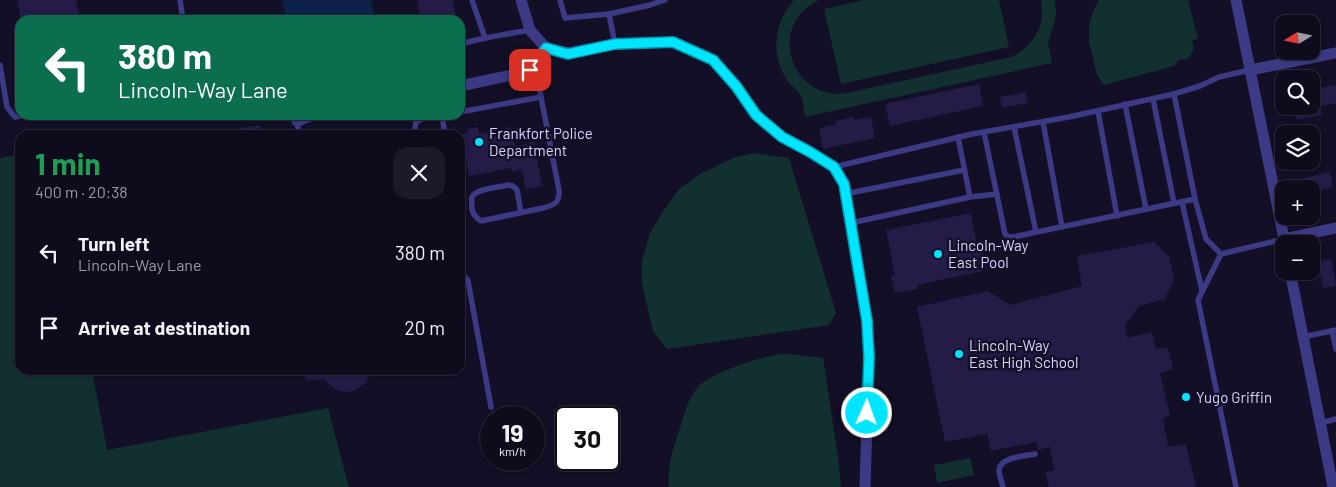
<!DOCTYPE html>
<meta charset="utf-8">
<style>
body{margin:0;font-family:Barlow,sans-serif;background:#1c1929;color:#f1f3f6;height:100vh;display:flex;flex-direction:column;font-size:19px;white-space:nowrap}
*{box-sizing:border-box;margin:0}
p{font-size:16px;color:#9b9ba3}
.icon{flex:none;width:28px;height:28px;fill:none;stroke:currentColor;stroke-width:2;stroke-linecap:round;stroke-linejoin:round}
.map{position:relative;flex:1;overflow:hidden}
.details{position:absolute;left:15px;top:130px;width:450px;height:245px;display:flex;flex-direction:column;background:#0e0b1c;border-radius:15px;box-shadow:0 1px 4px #0004,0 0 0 1px #2e2b3b}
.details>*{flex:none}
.hud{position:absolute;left:15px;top:15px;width:450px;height:105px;border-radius:15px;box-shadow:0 1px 4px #0004,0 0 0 1px #2e2b3b;background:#0b6e4f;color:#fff;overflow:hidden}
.needle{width:32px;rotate:260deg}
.controls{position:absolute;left:1275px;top:15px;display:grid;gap:10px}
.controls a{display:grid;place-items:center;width:45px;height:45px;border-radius:10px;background:#0e0b1c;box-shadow:0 1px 4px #0004,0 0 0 1px #2e2b3b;font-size:25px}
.speed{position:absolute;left:480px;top:406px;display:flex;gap:10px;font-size:25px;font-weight:700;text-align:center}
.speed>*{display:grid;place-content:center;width:65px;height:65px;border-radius:50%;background:#0e0b1c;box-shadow:0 1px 4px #0004,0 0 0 1px #2e2b3b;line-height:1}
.speed small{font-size:12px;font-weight:400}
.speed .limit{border:2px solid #111;border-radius:8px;background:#fff;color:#111}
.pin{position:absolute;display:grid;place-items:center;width:42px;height:42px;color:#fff;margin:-21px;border-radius:10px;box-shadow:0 2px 8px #0006}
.me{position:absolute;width:55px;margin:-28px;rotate:2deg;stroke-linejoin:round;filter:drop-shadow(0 0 4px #0008)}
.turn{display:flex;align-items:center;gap:18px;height:105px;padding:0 20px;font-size:22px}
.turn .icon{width:65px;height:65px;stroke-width:2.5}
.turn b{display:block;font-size:35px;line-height:42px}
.round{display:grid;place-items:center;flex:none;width:52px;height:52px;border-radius:15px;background:#1c1929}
.head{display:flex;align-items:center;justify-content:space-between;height:85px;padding:0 20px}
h1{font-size:30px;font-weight:700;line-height:38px;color:#1e9e55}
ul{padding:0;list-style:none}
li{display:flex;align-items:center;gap:15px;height:75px;padding:0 20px}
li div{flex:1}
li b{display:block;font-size:19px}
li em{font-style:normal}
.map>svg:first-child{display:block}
</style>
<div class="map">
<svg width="1336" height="487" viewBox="0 0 1336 487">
<rect width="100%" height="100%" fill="#130f26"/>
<g fill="#12302f">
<path d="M794 0H819C765 26 792 102 847 93L1011 57C1034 46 1046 25 1041 0H1055L1056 12 1055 21 1048 42 1052 63 805 117C804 111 803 98 800 94 797 89 790 85 787 80 770 54 774 22 794 0Z"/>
<polygon points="864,0 999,0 1009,47 841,84 824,9"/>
<polygon points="1099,0 1188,0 1198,39 1192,40 1194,49 1188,59 1179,60 1174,66 1104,85 1097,75 1089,42 1089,26 1093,11"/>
<polygon points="754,153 789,158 836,313 829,325 667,349 653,331 642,284 642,261 650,233 664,210 679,189 698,175 733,158"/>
<polygon points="20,154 20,370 92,370 107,450 328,408 349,487 0,487 0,158"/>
<path d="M790 354 823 358 838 457 841 487H669C667 467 673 449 679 431 684 416 687 400 697 388 708 374 752 360 770 356 777 354 783 354 790 354Z"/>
<polygon points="970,458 974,475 937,483 934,465"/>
</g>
<polygon fill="#0c2248" points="282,0 371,0 376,20 287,20"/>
<g fill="#241b47">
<polygon points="17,0 76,0 80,20 21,20"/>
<polygon points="417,0 453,0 457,20 421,20"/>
<polygon points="1312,15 1313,24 1288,24 1288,20"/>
<polygon points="979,84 983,106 890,126 885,104"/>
<polygon points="1336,85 1336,103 1320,106 1322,115 1296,120 1293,106 1311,106 1311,89"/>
<polygon points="1026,92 1028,103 1002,108 1000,97"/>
<polygon points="854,117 854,120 871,117 875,138 823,149 819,128 836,124 835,121"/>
<polygon points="260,125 262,135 231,135 231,130"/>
<polygon points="478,127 479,134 511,127 515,146 534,142 542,186 526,189 522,170 512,172 511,168 469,176 461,135 468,133 467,129"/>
<polygon points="1330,172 1333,187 1311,192 1311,189 1306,189 1304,178"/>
<polygon points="971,213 978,250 991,258 983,271 917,285 918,289 895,293 891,276 895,275 886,230"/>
<polygon points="1154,242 1169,256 1174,280 1165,299 1139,306 1125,325 1127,338 1152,332 1156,349 1168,347 1173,369 1160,373 1170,416 1163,418 1168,447 1186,444 1196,487 1049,487 1045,472 1054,470 1050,447 1038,450 1036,442 991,451 987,434 945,442 917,307 988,291 1010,305 1082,286 1077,256"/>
<polygon points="1331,259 1336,286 1323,288 1318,262"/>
<polygon points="304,370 372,370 367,381 363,385 356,390 348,392 340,391 332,387 324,379 306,381"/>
</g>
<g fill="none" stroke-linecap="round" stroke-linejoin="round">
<g stroke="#3d3a85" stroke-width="5.5">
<polyline points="180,0 183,20"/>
<polyline points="472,0 485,38 530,30"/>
<polyline points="560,0 565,18 609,14 650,5 665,0"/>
<polyline points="609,14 615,44"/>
<polyline points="460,44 485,38"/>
<polyline points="0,65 7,107 15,117 26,115"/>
<polyline points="1174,94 1200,86 1219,77 1250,70"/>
<polyline points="1153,99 1174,203"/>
<polyline points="1125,104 1146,209"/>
<polyline points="1098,111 1117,216"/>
<polyline points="460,112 541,97"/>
<polyline points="442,115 445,135"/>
<polyline points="297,121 299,135"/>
<polyline points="1043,122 1062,227"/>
<polyline points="1014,127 1036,232"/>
<polyline points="416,135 415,128 416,122 424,118 441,115"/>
<polyline points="958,137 970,197"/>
<polyline points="834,167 972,134 1069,117 1174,94 1195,199 1013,237 1009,237 1005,234 984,132"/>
<polyline points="845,194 964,170"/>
<polyline points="1195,199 1206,239 1221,254"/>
<polyline points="1182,202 1202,291"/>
<path d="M521 213 517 190 513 186 509 185C500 187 475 189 472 197 471 201 472 206 472 209 473 215 476 218 481 221L543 208C555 205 560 202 559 190L535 66"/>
<polyline points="851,223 970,197 997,194"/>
<polyline points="460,271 468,281 491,407"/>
<polyline points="1332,331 1336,349"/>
<polyline points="1303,337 1336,330"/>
<polyline points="1320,423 1336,419"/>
<path d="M1003 487C1002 482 999 475 999 470 1000 457 1025 456 1035 454"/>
<polyline points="1236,487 1198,300 1221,254 1284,239"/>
</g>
<g stroke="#3d3a85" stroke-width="11">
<polyline points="521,0 530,30 546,48 568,53 615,44 673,42 713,60 736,86 756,115 782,137 810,152 834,167 844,184 867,321 869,357 865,487"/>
<polyline points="1236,0 1285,244"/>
<polyline points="1250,70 1336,53"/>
<polyline points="460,86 530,71 546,48"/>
<polyline points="297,121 313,115"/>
<polyline points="1284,239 1336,228"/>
<polyline points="1290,271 1333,487"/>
</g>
</g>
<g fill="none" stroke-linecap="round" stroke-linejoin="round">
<g stroke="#0095a6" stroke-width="12">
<polyline id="route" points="530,70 546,48 568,54 615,44 673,42 713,60 736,86 756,115 782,137 810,152 834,167 844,184 867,321 869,357 867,413"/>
</g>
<use href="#route" stroke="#00e5ff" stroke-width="9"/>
</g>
<g fill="#00e5ff" stroke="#130f26" stroke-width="2">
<circle cx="479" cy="142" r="5"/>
<circle cx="938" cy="254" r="5"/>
<circle cx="959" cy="354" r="5"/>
<circle cx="1186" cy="397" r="5"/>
</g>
<g text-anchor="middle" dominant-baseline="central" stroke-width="5" stroke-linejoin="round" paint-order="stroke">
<g font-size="15" fill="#d9d4ff" stroke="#130f26" text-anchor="start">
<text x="489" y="133">Frankfort Police<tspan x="489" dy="17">Department</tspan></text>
<text x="948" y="245">Lincoln-Way<tspan x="948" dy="17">East Pool</tspan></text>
<text x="969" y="345">Lincoln-Way<tspan x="969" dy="17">East High School</tspan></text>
<text x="1196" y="397">Yugo Griffin</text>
</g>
</g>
</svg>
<div class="controls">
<a><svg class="needle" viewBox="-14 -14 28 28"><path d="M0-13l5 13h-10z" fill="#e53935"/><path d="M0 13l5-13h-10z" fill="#9b9ba3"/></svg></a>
<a><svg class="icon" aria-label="search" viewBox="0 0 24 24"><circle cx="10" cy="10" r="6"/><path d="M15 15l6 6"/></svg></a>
<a><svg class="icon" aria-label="layers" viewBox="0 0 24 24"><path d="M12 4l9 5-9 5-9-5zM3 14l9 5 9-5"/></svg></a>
<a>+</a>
<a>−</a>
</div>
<div class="speed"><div>19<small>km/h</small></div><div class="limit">30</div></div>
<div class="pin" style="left:530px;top:70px;background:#d93025"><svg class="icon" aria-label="arrive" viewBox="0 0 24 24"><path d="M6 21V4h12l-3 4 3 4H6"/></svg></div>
<svg class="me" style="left:867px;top:413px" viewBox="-20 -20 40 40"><circle r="17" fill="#00e5ff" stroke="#fff" stroke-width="3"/><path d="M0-11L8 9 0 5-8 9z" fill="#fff"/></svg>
<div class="hud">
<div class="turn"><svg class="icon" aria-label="left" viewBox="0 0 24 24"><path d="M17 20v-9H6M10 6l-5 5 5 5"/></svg><div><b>380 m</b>Lincoln-Way Lane</div></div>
</div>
<section class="details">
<div class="head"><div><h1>1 min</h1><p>400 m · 20:38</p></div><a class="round"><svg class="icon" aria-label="close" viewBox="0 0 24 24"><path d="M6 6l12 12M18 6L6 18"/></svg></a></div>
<ul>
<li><svg class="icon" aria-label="left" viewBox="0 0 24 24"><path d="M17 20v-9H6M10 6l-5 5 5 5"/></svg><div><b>Turn left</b><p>Lincoln-Way Lane</p></div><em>380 m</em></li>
<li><svg class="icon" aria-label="arrive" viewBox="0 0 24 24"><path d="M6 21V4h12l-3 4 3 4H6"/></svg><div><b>Arrive at destination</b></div><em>20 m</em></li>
</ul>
</section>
</div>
